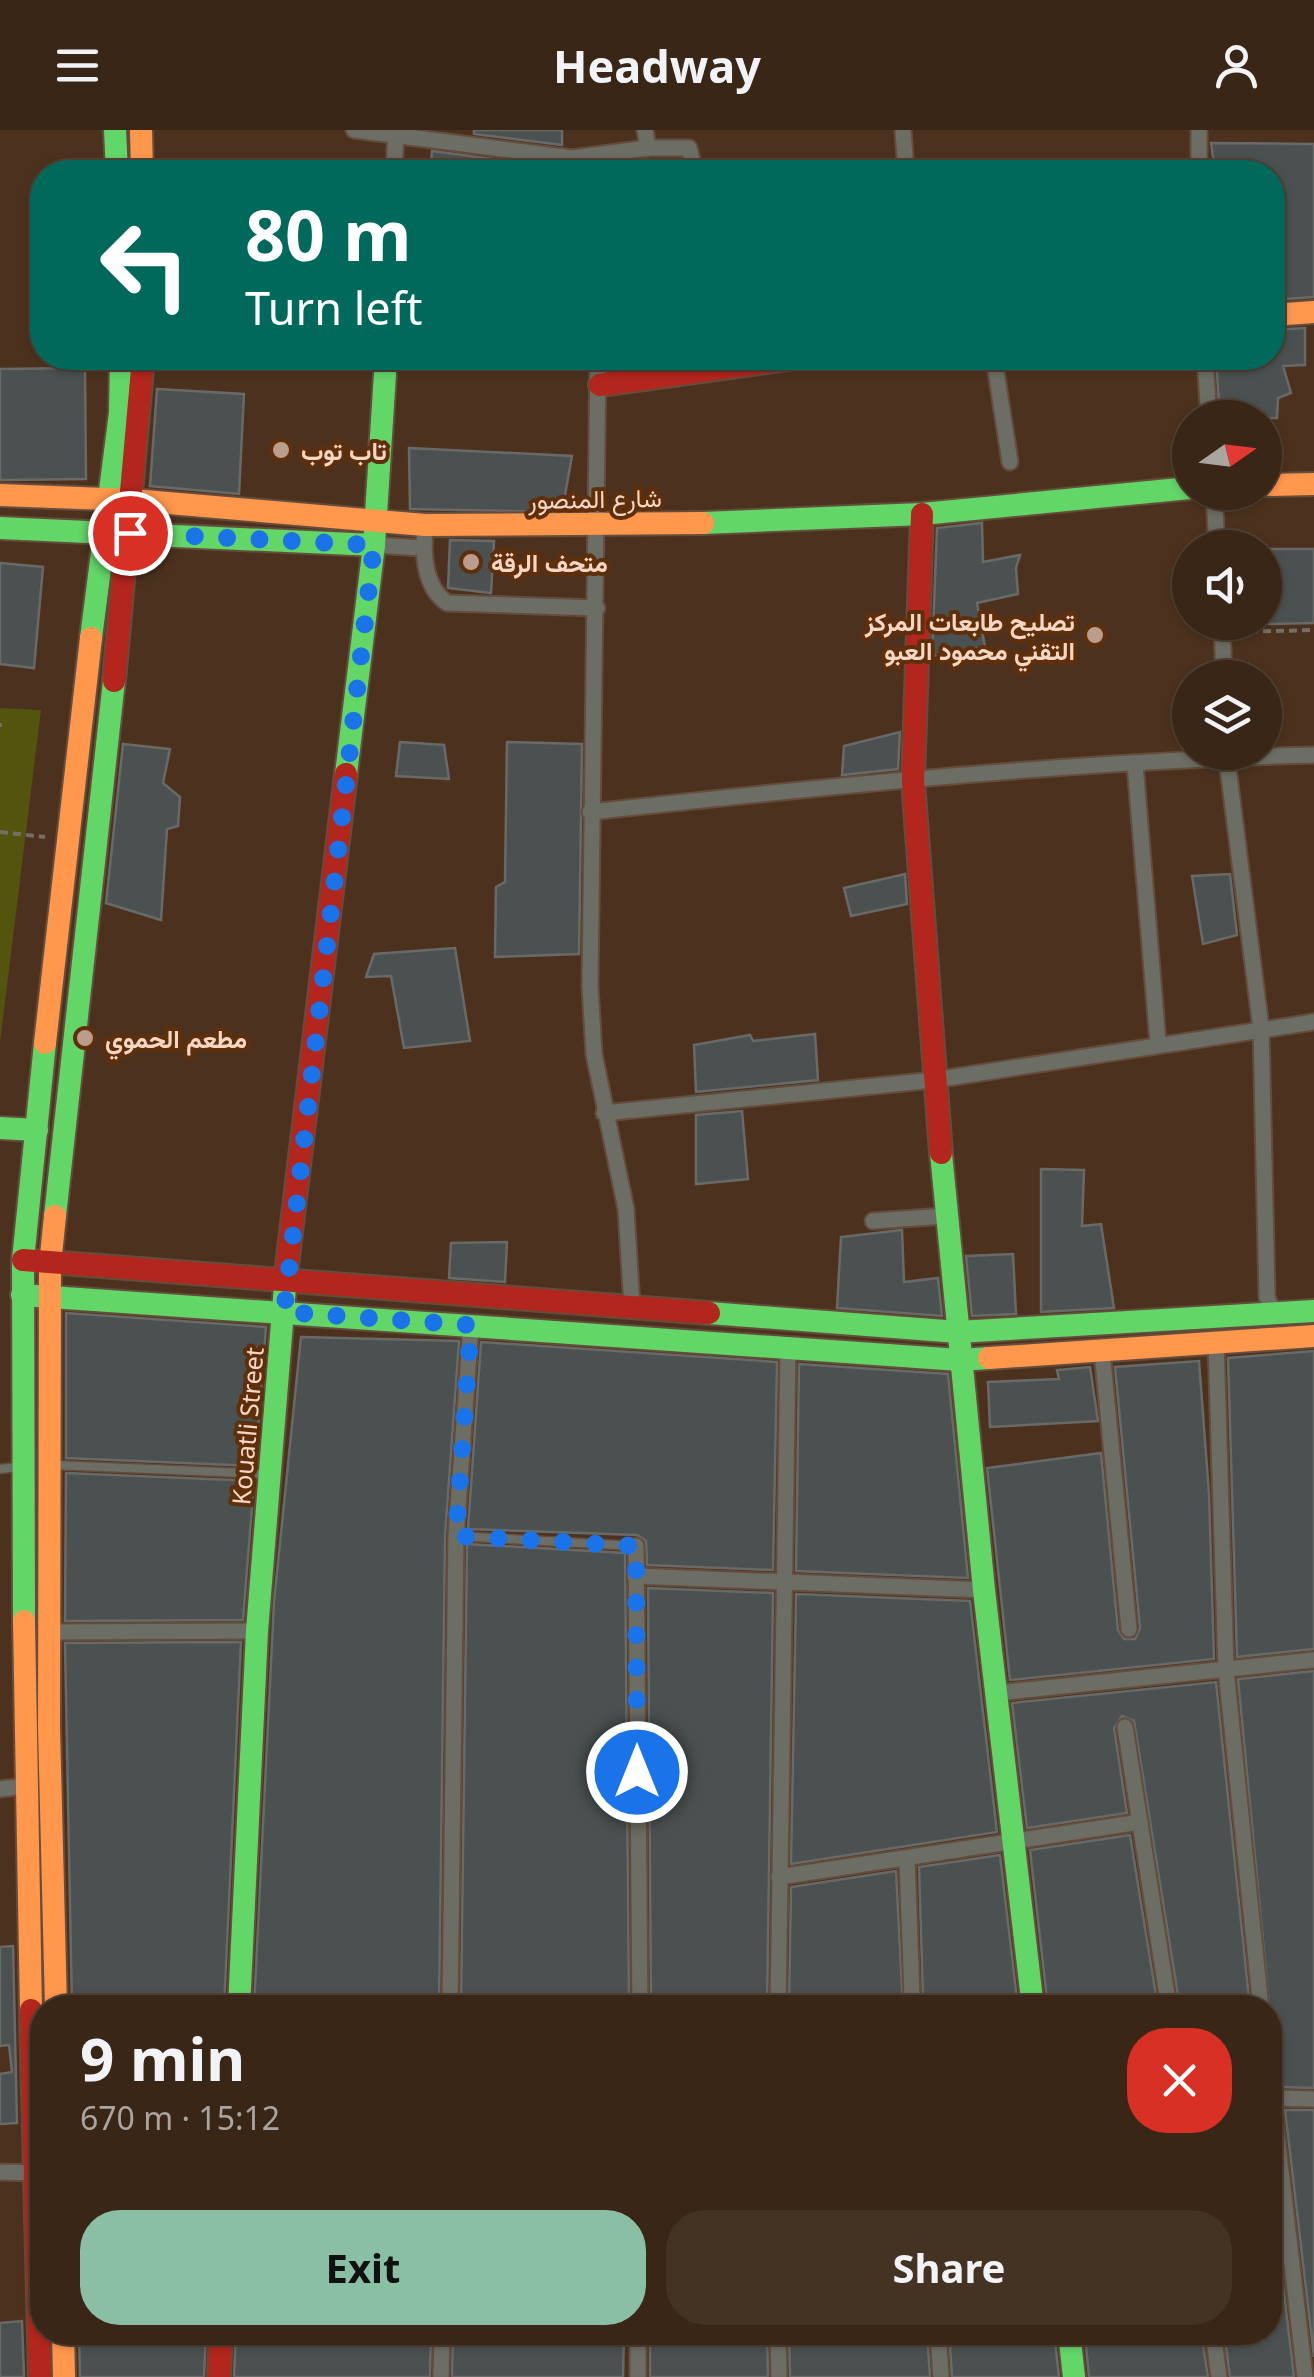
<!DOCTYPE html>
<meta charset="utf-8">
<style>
body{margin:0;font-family:"Noto Sans",Vazirmatn,sans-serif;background:#443223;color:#f1f3f6;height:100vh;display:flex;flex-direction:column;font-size:38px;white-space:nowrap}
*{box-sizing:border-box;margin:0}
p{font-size:32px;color:#aba5a1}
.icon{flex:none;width:55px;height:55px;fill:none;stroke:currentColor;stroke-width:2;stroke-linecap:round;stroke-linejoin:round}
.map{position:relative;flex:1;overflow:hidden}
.sheet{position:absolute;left:30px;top:1865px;width:1252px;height:350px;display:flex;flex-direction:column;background:#392616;border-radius:40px;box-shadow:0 2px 8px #0004,0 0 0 2px #534335}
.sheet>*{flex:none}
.top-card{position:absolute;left:30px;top:30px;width:1255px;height:210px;border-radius:40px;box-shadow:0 2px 8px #0004,0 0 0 2px #534335;background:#00695c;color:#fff;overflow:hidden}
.needle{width:65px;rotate:76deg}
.fabs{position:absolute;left:1172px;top:270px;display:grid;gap:20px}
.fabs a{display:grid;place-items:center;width:110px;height:110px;border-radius:50%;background:#392616;box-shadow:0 2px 8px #0004,0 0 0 2px #534335;font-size:50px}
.pin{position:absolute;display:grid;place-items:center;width:85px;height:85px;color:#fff;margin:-42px;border:5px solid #fff;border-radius:50%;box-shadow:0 2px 10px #0007}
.me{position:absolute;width:110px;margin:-55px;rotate:0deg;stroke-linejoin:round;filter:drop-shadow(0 0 8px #0008)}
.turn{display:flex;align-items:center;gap:35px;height:210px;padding:0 50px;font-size:45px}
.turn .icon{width:130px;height:130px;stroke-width:2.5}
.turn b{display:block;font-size:70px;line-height:85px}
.round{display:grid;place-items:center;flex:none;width:105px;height:105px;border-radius:40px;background:#443223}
.headline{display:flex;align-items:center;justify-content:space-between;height:170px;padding:0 50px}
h1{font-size:60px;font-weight:700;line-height:75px}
.cta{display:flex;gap:20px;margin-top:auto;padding:20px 50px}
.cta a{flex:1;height:115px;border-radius:40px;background:#8abfa5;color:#111;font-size:40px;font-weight:700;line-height:115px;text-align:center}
.cta a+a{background:#443223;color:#f1f3f6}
header{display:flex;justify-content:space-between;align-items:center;height:130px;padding:0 50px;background:#392616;font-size:45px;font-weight:700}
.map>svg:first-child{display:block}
</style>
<header><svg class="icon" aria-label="menu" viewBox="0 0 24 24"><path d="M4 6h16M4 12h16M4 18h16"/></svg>Headway<svg class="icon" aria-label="person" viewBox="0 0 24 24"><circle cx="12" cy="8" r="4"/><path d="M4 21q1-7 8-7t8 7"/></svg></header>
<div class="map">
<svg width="1314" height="2247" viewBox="0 0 1314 2247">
<rect width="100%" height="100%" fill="#4c321e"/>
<polygon fill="#55540e" points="0,578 41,580 0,912"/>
<g fill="#4a5150" stroke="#696a67" stroke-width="2.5">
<polygon points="474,0 562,0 562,15 474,4"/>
<polygon points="1211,13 1314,14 1314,167 1272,170 1272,42 1215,42"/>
<polygon points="432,21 523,33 523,42 430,42"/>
<polygon points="1305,198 1305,235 1283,236 1291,263 1278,268 1277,288 1220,288 1216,228 1272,228 1272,200"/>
<polygon points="85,238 86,349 0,350 0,239"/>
<polygon points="157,259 244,264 239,364 150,356"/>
<polygon points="409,318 572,326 562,382 410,379"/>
<polygon points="982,393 983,432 1020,425 1016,438 1018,464 977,473 985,517 932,526 937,398"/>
<polygon points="450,410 494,411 491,463 448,458"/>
<polygon points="1265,419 1314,419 1314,493 1265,494"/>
<polygon points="0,433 43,437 34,538 0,534"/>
<polygon points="900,602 898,639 842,645 844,616"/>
<polygon points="400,612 444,615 449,649 396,646"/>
<polygon points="507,612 582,614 579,824 495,827 496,757 505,752"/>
<polygon points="123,614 170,619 163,653 180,667 178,696 167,699 161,790 106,773"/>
<polygon points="905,744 907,774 851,786 844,758"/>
<polygon points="1230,744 1237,805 1203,814 1192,746"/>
<polygon points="455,818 470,911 404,918 391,846 366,847 374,824"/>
<polygon points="815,904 818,950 696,962 694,915 750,905 753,911"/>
<polygon points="742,981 748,1049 696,1054 696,985"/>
<polygon points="1041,1039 1084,1040 1082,1096 1101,1094 1114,1178 1041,1182"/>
<polygon points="902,1100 904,1152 938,1148 942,1186 837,1178 841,1107"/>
<polygon points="507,1112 505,1152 449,1148 451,1113"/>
<polygon points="1013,1124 1016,1184 972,1186 966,1126"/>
<polygon points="66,1183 266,1197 255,1336 66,1328"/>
<polygon points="301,1207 459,1211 445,1406 439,1878 254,1878 274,1472"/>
<polygon points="481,1212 777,1232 773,1440 647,1435 646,1411 637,1405 468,1399"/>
<polygon points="1314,1221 1314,1519 1237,1527 1228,1228"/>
<polygon points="1199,1231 1209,1364 1214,1529 1010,1550 987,1338 1101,1323 1118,1500 1124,1509 1135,1509 1140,1498 1115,1237"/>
<polygon points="799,1234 948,1244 968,1448 796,1441"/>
<polygon points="1090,1237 1098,1291 990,1297 988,1252 1059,1249 1057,1240"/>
<polygon points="66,1343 254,1351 243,1490 65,1491"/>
<polygon points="467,1414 625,1423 629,1878 461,1878"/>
<polygon points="648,1458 773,1463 767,1878 651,1878"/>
<polygon points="796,1464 970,1471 997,1702 791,1734"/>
<polygon points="241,1512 224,1878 72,1878 65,1513"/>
<polygon points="1314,1541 1314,1958 1282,1957 1275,1937 1238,1549"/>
<polygon points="1216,1552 1250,1878 1180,1878 1134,1591 1122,1586 1114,1598 1127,1683 1027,1698 1012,1573"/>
<polygon points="1130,1705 1158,1878 1048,1878 1030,1720"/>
<polygon points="1000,1725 1018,1878 947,1878 946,1866 923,1867 919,1737"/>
<polygon points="896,1741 903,1878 789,1878 791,1757"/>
<polygon points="13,1816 17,1993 0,1994 0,1944 12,1942 9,1915 0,1916 0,1817"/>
<polygon points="1285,1980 1314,1980 1314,2227"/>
<polygon points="1270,2044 1294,2247 1230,2247 1224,2202 1270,2202"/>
<polygon points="22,2191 24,2247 0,2247 0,2193"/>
<polygon points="79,2202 206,2202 204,2247 80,2247"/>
<polygon points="236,2202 431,2202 430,2247 234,2247"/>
<polygon points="453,2202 624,2202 623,2247 452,2247"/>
<polygon points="650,2202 767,2202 768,2247 650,2247"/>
<polygon points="789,2202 927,2202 930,2247 790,2247"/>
<polygon points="949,2202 1054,2202 1059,2247 952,2247"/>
<polygon points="1202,2208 1208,2247 1089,2247 1086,2216"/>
</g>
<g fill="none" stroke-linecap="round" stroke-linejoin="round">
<g stroke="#644d3c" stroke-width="11">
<g id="lane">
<polyline points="55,1335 266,1344"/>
<polyline points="0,1339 18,1337"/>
<polyline points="456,1406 636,1416"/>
</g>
</g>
<g stroke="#644d3c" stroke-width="19">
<g id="street">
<polyline points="354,0 572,28 648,18"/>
<polyline points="645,0 648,18 689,18 695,42"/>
<polyline points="903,0 906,42"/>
<polyline points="1199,0 1199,42"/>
<polyline points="394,42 396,0"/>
<polyline points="598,228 590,856 594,924 626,1079 632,1176"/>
<polyline points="994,228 1010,332"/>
<polyline points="1205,228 1209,288"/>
<polyline points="1214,362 1217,418"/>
<path d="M425 395C423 422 423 456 447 473L597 478"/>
<polyline points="374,415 423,418"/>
<polyline points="1222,492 1224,548"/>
<polyline points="1226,622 1261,898 1267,1167 1274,1185"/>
<polyline points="1135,634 1158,913"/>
<path d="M590 682C830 656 1073 631 1314 625"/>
<polyline points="604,983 934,950 1314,892"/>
<polyline points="873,1091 945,1086"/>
<polyline points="1216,1213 1226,1540 1261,1878"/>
<polyline points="1102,1221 1129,1499"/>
<polyline points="636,1416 640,1878"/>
<polyline points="635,1446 984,1460"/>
<polyline points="49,1502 257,1501"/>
<polyline points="996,1563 1314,1530"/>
<polyline points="1125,1597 1169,1878"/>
<polyline points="0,1659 25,1656"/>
<polyline points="907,1729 912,1866"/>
<polyline points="779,1747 1140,1692"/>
<polyline points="450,1878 456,1406 471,1195"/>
<polyline points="778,1878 788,1217"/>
<polyline points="1270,1947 1305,2247"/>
<polyline points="1270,1968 1314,1969"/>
<polyline points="0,2042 39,2043"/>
<polyline points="638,2202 638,2247"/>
<polyline points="778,2202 779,2247"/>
<polyline points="938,2202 941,2247"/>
<polyline points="1213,2202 1219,2247"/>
<polyline points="441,2247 442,2202"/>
</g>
</g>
<g stroke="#644d3c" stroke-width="26">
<g id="fast">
<polyline points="115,0 117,42"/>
<polyline points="703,393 922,384 1190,358"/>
<polyline points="0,398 374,415"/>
<polyline points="91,508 120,283 121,228"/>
<polyline points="346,644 374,415 385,244"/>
<polyline points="0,998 37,1000"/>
<polyline points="941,1023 984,1460 1033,1878"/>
<polyline points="55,1086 114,551"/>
<polyline points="22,1165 960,1230 989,1228"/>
<polyline points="709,1183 958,1202 1314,1181"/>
<polyline points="24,1491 23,1130 45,913"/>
<polyline points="239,1878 257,1501 286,1144"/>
<polyline points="1069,2202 1074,2247"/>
</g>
</g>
<g stroke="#644d3c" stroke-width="26">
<g id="slow">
<polyline points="141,0 142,42"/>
<polyline points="1272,185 1314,182"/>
<polyline points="1265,355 1314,354"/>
<polyline points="0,365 133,370 425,395 703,393"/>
<polyline points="45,913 91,508"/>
<polyline points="55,1086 50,1135 49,1597 56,1878"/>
<polyline points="989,1228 1314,1206"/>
<polyline points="24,1491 31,1880"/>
<polyline points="63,2202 64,2247"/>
</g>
</g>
<g stroke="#644d3c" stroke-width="26">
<g id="jam">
<polyline points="600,255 796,228"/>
<polyline points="922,384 913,651 941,1023"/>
<polyline points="114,551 143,228"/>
<polyline points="23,1130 709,1183"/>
<polyline points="286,1144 346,644"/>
<polyline points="31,1880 40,2247"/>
<polyline points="219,2247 221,2202"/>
</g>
</g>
<g stroke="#756e65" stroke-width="4" stroke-dasharray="8 5" stroke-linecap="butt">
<polyline points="1237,502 1314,500"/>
<polyline points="0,597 0,593"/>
<polyline points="0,702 45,707"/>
</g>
<use href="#lane" stroke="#6c6e65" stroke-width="8"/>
<use href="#street" stroke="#6c6e65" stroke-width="15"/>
<use href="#fast" stroke="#63d668" stroke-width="22"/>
<use href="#slow" stroke="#ff974d" stroke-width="22"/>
<use href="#jam" stroke="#b3261e" stroke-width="22"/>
</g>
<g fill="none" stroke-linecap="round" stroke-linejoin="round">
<polyline stroke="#1a73e8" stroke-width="18" stroke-dasharray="0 32.4" points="130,403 374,415 284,1182 471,1195 456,1406 636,1416 637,1642"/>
</g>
<g fill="#ba9d8b" stroke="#5f2f0b" stroke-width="4">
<circle cx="281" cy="320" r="10"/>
<circle cx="471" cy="432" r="10"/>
<circle cx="1095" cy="505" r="10"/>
<circle cx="85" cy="908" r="10"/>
</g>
<g text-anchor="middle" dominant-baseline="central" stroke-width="8" stroke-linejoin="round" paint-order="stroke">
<g font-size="25" font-weight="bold" fill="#f6d7c6" stroke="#5f2f0b" text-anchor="start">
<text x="301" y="320">تاب توب</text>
<text x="491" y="432">متحف الرقة</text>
<text x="1075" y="491" text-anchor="end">تصليح طابعات المركز<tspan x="1075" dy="29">التقني محمود العبو</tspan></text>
<text x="105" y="908">مطعم الحموي</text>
</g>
<g font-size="25" fill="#f6d7c6" stroke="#5f2f0b">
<text transform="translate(595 368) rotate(-1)">شارع المنصور</text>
<text transform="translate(247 1296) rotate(-85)">Kouatli Street</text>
</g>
</g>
</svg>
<div class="fabs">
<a><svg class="needle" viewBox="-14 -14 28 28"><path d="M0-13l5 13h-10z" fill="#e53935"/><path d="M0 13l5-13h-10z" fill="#aba5a1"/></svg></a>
<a><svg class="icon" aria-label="sound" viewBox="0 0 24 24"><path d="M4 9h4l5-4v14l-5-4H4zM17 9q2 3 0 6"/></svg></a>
<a><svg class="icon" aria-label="layers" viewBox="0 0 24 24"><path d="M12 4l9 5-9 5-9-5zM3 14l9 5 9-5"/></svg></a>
</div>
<div class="pin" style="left:130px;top:403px;background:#d93025"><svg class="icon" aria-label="arrive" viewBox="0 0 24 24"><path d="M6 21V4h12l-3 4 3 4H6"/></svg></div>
<svg class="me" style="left:637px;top:1642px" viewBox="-20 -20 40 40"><circle r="17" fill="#1a73e8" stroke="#fff" stroke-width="3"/><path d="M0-11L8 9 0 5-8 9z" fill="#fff"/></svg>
<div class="top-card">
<div class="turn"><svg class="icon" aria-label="left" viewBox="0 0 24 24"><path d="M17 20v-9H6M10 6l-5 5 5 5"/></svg><div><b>80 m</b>Turn left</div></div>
</div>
<section class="sheet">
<div class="headline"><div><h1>9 min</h1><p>670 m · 15:12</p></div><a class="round" style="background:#d93025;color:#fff"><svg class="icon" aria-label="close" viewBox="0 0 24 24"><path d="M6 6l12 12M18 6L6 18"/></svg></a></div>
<div class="cta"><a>Exit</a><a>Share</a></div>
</section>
</div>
